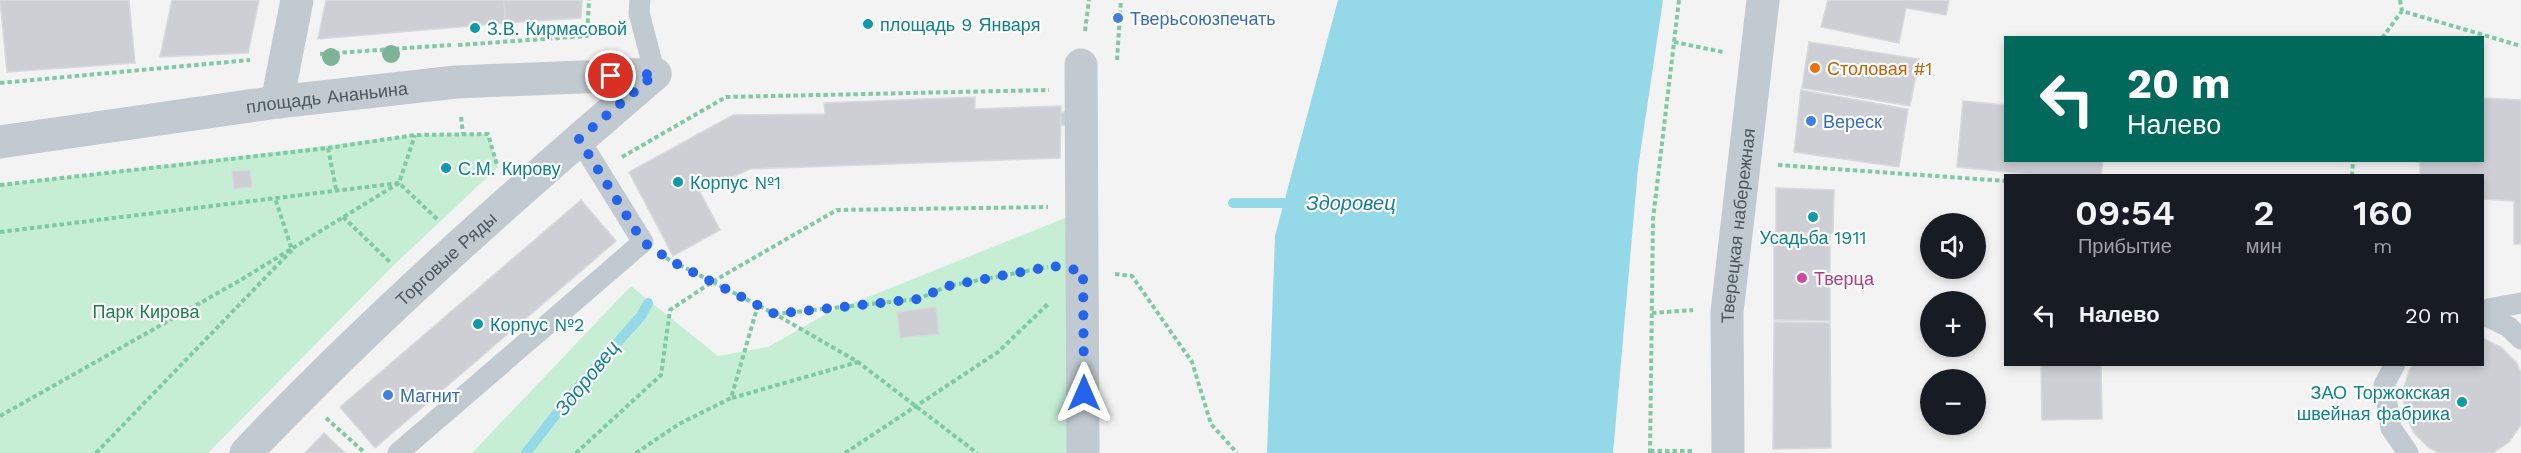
<!DOCTYPE html>
<html lang="ru">
<meta charset="utf-8">
<style>
body{margin:0;font-family:"Work Sans",sans-serif;background:#20242c;color:#f1f3f6;height:100vh;display:flex;flex-direction:column;font-size:22px;white-space:nowrap}
*{box-sizing:border-box;margin:0}
p{font-size:20px;color:#9ea1a6}
.icon{flex:none;width:33px;height:33px;fill:none;stroke:currentColor;stroke-width:2;stroke-linecap:round;stroke-linejoin:round}
.map{position:relative;flex:1;overflow:hidden}
.panel{position:absolute;left:2004px;top:174px;width:480px;height:192px;display:flex;flex-direction:column;background:#171b24;border-radius:0px;box-shadow:0 3px 9px #0003}
.panel>*{flex:none}
.guide{position:absolute;left:2004px;top:36px;width:480px;height:126px;border-radius:0px;box-shadow:0 3px 9px #0003;background:#00695c;color:#fff;overflow:hidden}
.tools{position:absolute;left:1920px;top:213px;display:grid;gap:12px}
.tools a{display:grid;place-items:center;width:66px;height:66px;border-radius:50%;background:#171b24;box-shadow:0 3px 9px #0003;font-size:30px}
.pin{position:absolute;display:grid;place-items:center;width:51px;height:51px;color:#fff;margin:-26px;border:3px solid #fff;border-radius:50%;box-shadow:0 2px 6px #0007}
.me{position:absolute;width:66px;margin:-33px;rotate:0deg;stroke-linejoin:round;filter:drop-shadow(0 0 4px #0008)}
.turn{display:flex;align-items:center;gap:21px;height:126px;padding:0 24px;font-size:27px}
.turn .icon{width:78px;height:78px;stroke-width:2.5}
.turn b{display:block;font-size:42px;line-height:51px}
.eta{display:flex;justify-content:space-evenly;align-items:center;height:102px;text-align:center}
.eta b{font-size:36px;font-weight:600;line-height:42px}
ul{padding:0;list-style:none}
li{display:flex;align-items:center;gap:18px;height:78px;padding:0 24px}
li div{flex:1}
li b{display:block;font-size:22px}
li em{font-style:normal}
.map>svg:first-child{display:block}
</style>
<div class="map">
<svg width="2521" height="453" viewBox="0 0 2521 453">
<rect width="100%" height="100%" fill="#f4f3f3"/>
<g fill="#c5eed4">
<polygon points="488,134 498,167 394,265 208,453 0,453 0,185 415,135"/>
<polygon points="1070,216 1071,453 472,453 631,286 718,356 768,347 828,313"/>
</g>
<polygon fill="#95d8e8" points="1338,0 1663,0 1638,168 1613,453 1267,453 1275,236"/>
<g fill="none" stroke-linecap="round" stroke-linejoin="round">
<g stroke="#95d8e8" stroke-width="10">
<polyline points="1233,203 1299,203"/>
<polyline points="526,453 572,394 641,316 648,303"/>
</g>
</g>
<g fill="#cdcfd4" stroke="#d7d9dd" stroke-width="1.5">
<polygon points="0,0 129,0 135,63 7,72"/>
<polygon points="172,0 259,0 248,53 160,57"/>
<polygon points="326,0 504,0 506,23 318,39"/>
<polygon points="504,0 582,0 581,18 506,23"/>
<polygon points="1828,0 1949,0 1946,15 1906,8 1899,43 1821,27"/>
<polygon points="1809,42 1919,59 1910,106 1802,88"/>
<polygon points="1801,90 1908,109 1899,167 1794,152"/>
<polygon points="975,97 975,109 1061,106 1060,158 750,169 700,192 720,230 673,256 629,172 733,115 825,114 824,103"/>
<polygon points="2482,98 2521,100 2521,244 2514,244 2514,201 2482,199 2482,176 2420,176 2420,162 2406,160 2482,160"/>
<polygon points="1963,101 2006,105 2006,160 2103,160 2101,176 2051,176 1957,167"/>
<rect x="1061" y="112" width="7" height="13"/>
<polygon points="250,170 252,187 234,189 232,171"/>
<polygon points="1776,188 1834,190 1833,234 1776,232"/>
<polygon points="581,200 616,241 375,448 340,407"/>
<polygon points="1774,234 1830,236 1830,321 1774,320"/>
<polygon points="936,307 939,334 900,338 897,312"/>
<polygon points="1774,322 1830,323 1831,448 1773,449"/>
<polygon points="2482,338 2501,347 2516,362 2521,372 2521,425 2509,442 2493,453 2439,453 2429,448 2414,433 2405,413 2403,391 2409,371 2413,364 2482,364"/>
<polygon points="2041,364 2101,364 2102,419 2042,420"/>
<polygon points="324,433 345,453 305,453"/>
</g>
<g fill="none" stroke-linecap="round" stroke-linejoin="round">
<g stroke="#7fcaa4" stroke-width="4" stroke-dasharray="4.5 3" stroke-linecap="butt">
<polyline points="2400,0 2402,11"/>
<polyline points="1085,31 1089,0"/>
<polyline points="2382,38 2402,11 2521,46"/>
<polyline points="1674,42 1723,52"/>
<polyline points="458,45 587,36 589,0"/>
<polyline points="320,54 451,45"/>
<polyline points="1117,60 1121,0"/>
<polyline points="0,83 250,60"/>
<polyline points="461,117 463,134"/>
<polyline points="328,148 336,189"/>
<polyline points="622,157 726,97 1049,90"/>
<polyline points="1778,165 2006,181"/>
<polyline points="2352,176 2353,160"/>
<polyline points="0,185 328,148 415,135 488,134 497,165"/>
<polyline points="343,217 390,262"/>
<polyline points="0,232 399,183 415,135"/>
<polyline points="666,258 775,314 858,362 977,453"/>
<polyline points="1115,274 1132,276 1192,362 1211,424 1237,453"/>
<polyline points="1652,313 1693,310"/>
<polyline points="775,314 918,299 948,286 1048,267"/>
<polyline points="732,398 858,362"/>
<polyline points="0,416 239,281 399,183 437,219"/>
<polyline points="326,418 365,453"/>
<polyline points="1650,451 1694,451"/>
<polyline points="96,453 292,250 275,198"/>
<polyline points="576,453 661,375 670,310 712,282 837,210 1048,207"/>
<polyline points="636,453 679,424 731,398 758,305"/>
<polyline points="845,453 998,352 1048,304"/>
<polyline points="1650,453 1653,219 1679,0"/>
</g>
<g stroke="#c1cad0" stroke-width="21">
<polyline points="640,0 639,13 655,74"/>
<polyline points="2482,310 2521,303"/>
<polyline points="2482,314 2509,327 2521,339"/>
<polyline points="2395,364 2384,385 2391,428 2408,453"/>
<polyline points="398,453 643,242 579,139"/>
</g>
<g stroke="#c1cad0" stroke-width="33">
<polyline points="1081,65 1083,453"/>
<path id="s1" d="M1728 453 1727 312 1763 0"/>
</g>
<g stroke="#c1cad0" stroke-width="33">
<polyline points="277,102 297,0"/>
<path id="s2" d="M0 142 277 102 456 82 655 74"/>
<path id="s3" d="M246 453C374 318 514 195 655 74"/>
</g>
</g>
<g fill="#7eb398">
<circle cx="391" cy="54" r="9"/>
<circle cx="331" cy="57" r="9"/>
</g>
<g fill="none" stroke-linecap="round" stroke-linejoin="round">
<polyline stroke="#2563eb" stroke-width="10" stroke-dasharray="0 18" points="611,76 655,74 579,139 643,242 673,262 775,314 918,299 948,286 1053,266 1083,271 1084,393"/>
</g>
<g fill="#3f7fe0" stroke="#fff" stroke-width="2">
<circle cx="1118" cy="18" r="6"/>
<circle cx="1811" cy="121" r="6"/>
<circle cx="388" cy="395" r="6"/>
</g>
<g fill="#0f9aa8" stroke="#fff" stroke-width="2">
<circle cx="868" cy="24" r="6"/>
<circle cx="475" cy="28" r="6"/>
<circle cx="446" cy="168" r="6"/>
<circle cx="678" cy="182" r="6"/>
<circle cx="1813" cy="217" r="6"/>
<circle cx="478" cy="324" r="6"/>
<circle cx="2462" cy="402" r="6"/>
</g>
<circle fill="#e8710a" stroke="#fff" stroke-width="2" cx="1815" cy="68" r="6"/>
<circle fill="#d1479c" stroke="#fff" stroke-width="2" cx="1802" cy="278" r="6"/>
<g text-anchor="middle" dominant-baseline="central" stroke-width="4.5" stroke-linejoin="round" paint-order="stroke">
<g font-size="18" fill="#366cbe" stroke="#fff" text-anchor="start">
<text x="1130" y="18">Тверьсоюзпечать</text>
<text x="1823" y="121">Вереск</text>
<text x="400" y="395">Магнит</text>
</g>
<g font-size="18" fill="#0d838f" stroke="#fff" text-anchor="start">
<text x="880" y="24">площадь 9 Января</text>
<text x="487" y="28">З.В. Кирмасовой</text>
<text x="458" y="168">С.М. Кирову</text>
<text x="690" y="182">Корпус №1</text>
<text x="1813" y="237" text-anchor="middle">Усадьба 1911</text>
<text x="490" y="324">Корпус №2</text>
<text x="2450" y="392" text-anchor="end">ЗАО Торжокская<tspan x="2450" dy="21">швейная фабрика</tspan></text>
</g>
<g font-size="18" fill="#c56008" stroke="#fff" text-anchor="start">
<text x="1827" y="68">Столовая #1</text>
</g>
<g font-size="18" fill="#4b565f" stroke="#fff">
<text stroke="none"><textPath href="#s2" startOffset="330">площадь Ананьина</textPath></text>
<text stroke="none"><textPath href="#s1" startOffset="228">Тверецкая набережная</textPath></text>
<text stroke="none"><textPath href="#s3" startOffset="279">Торговые Ряды</textPath></text>
</g>
<g font-size="18" fill="#b23c85" stroke="#fff" text-anchor="start">
<text x="1814" y="278">Тверца</text>
</g>
<g font-size="18" fill="#1e7e4d" stroke="#fff">
<text x="146" y="311">Парк Кирова</text>
</g>
<g font-size="20" font-style="italic" fill="#157f99" stroke="#fff">
<text x="1351" y="203">Здоровец</text>
<text transform="translate(587 378) rotate(-51)">Здоровец</text>
</g>
</g>
</svg>
<div class="tools">
<a><svg class="icon" aria-label="sound" viewBox="0 0 24 24"><path d="M4 9h4l5-4v14l-5-4H4zM17 9q2 3 0 6"/></svg></a>
<a>+</a>
<a>−</a>
</div>
<div class="pin" style="left:611px;top:76px;background:#d93025"><svg class="icon" aria-label="arrive" viewBox="0 0 24 24"><path d="M6 21V4h12l-3 4 3 4H6"/></svg></div>
<svg class="me" style="left:1084px;top:393px" viewBox="-20 -20 40 40"><path d="M0-17L14 15 0 8-14 15z" fill="#2563eb" stroke="#fff" stroke-width="4"/></svg>
<div class="guide">
<div class="turn"><svg class="icon" aria-label="left" viewBox="0 0 24 24"><path d="M17 20v-9H6M10 6l-5 5 5 5"/></svg><div><b>20 m</b>Налево</div></div>
</div>
<section class="panel">
<div class="eta">
<div><b>09:54</b><p>Прибытие</p></div>
<div><b>2</b><p>мин</p></div>
<div><b>160</b><p>m</p></div>
</div>
<ul>
<li><svg class="icon" aria-label="left" viewBox="0 0 24 24"><path d="M17 20v-9H6M10 6l-5 5 5 5"/></svg><div><b>Налево</b></div><em>20 m</em></li>
</ul>
</section>
</div>
